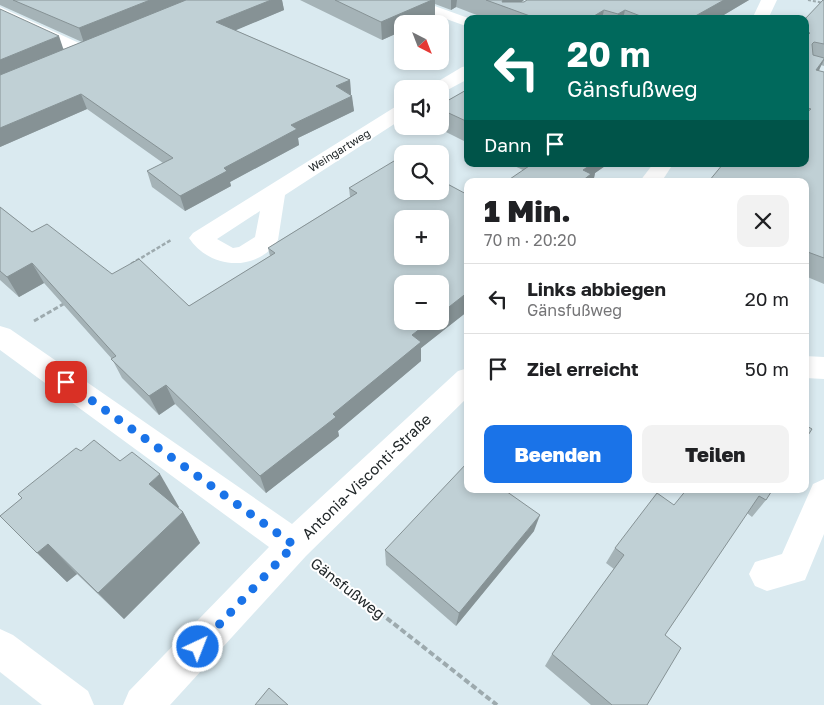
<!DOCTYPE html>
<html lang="de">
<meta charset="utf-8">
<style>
body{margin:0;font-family:"Golos Text",sans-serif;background:#f2f2f2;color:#202124;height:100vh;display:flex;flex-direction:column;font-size:19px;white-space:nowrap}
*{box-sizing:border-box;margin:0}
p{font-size:16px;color:#757577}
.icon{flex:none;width:28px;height:28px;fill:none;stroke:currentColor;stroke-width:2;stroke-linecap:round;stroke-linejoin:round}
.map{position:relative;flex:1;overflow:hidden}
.panel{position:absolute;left:464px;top:178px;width:345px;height:315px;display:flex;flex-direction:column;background:#fff;border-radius:10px;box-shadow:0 2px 8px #0003}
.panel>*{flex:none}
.banner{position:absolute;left:464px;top:15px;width:345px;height:152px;border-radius:10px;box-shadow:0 2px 8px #0003;background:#00695c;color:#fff;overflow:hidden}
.needle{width:32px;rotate:138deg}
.controls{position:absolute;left:394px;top:15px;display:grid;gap:10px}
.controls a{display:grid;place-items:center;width:55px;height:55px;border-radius:10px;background:#fff;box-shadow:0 2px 8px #0003;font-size:25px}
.pin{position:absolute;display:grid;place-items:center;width:42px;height:42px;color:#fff;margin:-21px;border-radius:10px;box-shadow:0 2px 8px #0006}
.me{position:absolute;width:55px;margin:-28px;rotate:43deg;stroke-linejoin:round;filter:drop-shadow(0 0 4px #0008)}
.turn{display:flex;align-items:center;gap:18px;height:105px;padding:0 20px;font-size:22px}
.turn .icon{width:65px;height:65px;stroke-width:2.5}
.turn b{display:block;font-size:35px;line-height:42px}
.then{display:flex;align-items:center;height:48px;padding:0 20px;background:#0003;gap:10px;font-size:19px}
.round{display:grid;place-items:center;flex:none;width:52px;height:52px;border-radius:10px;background:#f2f2f2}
.summary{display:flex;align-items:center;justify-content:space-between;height:85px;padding:0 20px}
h1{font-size:30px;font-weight:800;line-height:38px}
.action{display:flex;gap:10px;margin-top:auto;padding:10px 20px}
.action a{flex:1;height:58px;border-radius:10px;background:#1a73e8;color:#fff;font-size:20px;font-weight:800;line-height:58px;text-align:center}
.action a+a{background:#f2f2f2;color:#202124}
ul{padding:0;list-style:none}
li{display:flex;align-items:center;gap:15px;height:70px;padding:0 20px;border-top:1px solid #e0e0e0}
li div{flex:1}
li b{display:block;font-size:19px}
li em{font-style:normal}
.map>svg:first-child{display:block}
</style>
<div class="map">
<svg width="824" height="705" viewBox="0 0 824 705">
<rect width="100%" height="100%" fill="#daeaf0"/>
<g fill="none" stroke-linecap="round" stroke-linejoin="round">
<polyline stroke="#9daaae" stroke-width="2" stroke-dasharray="3 2" stroke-linecap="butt" points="808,0 824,3"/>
<polyline stroke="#9daaae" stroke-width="2.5" stroke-dasharray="4 2" stroke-linecap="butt" points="131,264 171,240"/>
<polyline stroke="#9daaae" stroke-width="3" stroke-dasharray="5 2.5" stroke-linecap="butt" points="34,321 65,303"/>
<polyline stroke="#9daaae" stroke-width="4" stroke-dasharray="6 3" stroke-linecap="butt" points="323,568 497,705"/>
<polygon fill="#fff" fill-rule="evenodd" points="400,0 418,0 471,19 468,19 468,26 463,25 402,3"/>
<g fill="#fff" fill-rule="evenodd">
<polygon points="761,0 777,0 768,19 752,19"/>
<polygon points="0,7 90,48 93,52 90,56 84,57 78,56 0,18"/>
<polygon points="468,66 468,79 440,94 440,89 430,89 432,85 462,67"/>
<path d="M402 105V119L285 195 278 240C257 273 209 269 189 238L193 233 395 107ZM260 211 255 237 239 247 233 248 217 239Z"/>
<polygon points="653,164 673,164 662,181 640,181"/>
<polygon points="0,326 10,329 292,524 458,371 468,368 468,397 306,556 170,705 123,705 129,691 269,547 0,350"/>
<polygon points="805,356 824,357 824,379 805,378"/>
<polygon points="824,479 824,534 805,580 767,591 755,586 749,574 755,562 782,554 813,484"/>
<polygon points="0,629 13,635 88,691 94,705 42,705 0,672"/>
</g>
</g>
<g fill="#a5b3b7">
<polygon points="0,0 282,0 284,10 235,30 350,80 351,95 354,111 298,138 299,145 230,182 231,186 185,211 152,187 147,171 163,163 87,109 0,147 0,9 64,49 82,42 0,5"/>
<polygon points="300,0 524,0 521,2 524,2 527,0 749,0 717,19 487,19 456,7 451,10 435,4 435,17 402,24 402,31 382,40"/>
<polygon points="824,0 824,66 821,65 819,71 824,72 824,284 805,276 805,19"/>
<polygon points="468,89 468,143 436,127 440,126 440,105"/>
<polygon points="510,164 608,164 595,173 594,178 523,170"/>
<polygon points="349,188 468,195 468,311 421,348 421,361 338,431 339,436 266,493 175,404 159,415 122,378 112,359 44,283 19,297 0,280 0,207 32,232 112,274 189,306 270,256 268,248 350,197"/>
<polygon points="81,451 120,461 179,507 178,508 183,512 200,543 124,619 77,574 67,582 0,516"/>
<polygon points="773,489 766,500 752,517 747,513 665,635 647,705 591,705 545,666 552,654 614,569 606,563 615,548 674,505"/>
<polygon points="534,531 456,626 386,565 385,550"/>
</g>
<g fill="#869295">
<polygon points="150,0 188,0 84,43 79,28"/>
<polygon points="271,0 282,0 284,10 220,37 216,22"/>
<polygon points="432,0 435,0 435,17 419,24 402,24 402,31 382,40 381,22"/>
<polygon points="451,0 457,0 456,7 451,10"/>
<polygon points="503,0 524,0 512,9 502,6"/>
<polygon points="724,0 749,0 717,19 690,19"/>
<polygon points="604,10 602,19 589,19"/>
<polygon points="625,10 623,19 617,19 618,14"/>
<polygon points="59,36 64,51 0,78 0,60"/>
<polygon points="824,59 824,60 815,78 816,70"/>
<polygon points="350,80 351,95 336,86"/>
<polygon points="81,94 87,109 0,147 0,128"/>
<polygon points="352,96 354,111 298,138 299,145 230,182 231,186 185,211 180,196 291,125"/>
<polygon points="592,164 608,164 595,173 594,178 590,181 581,181 583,170"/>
<polygon points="32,263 44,283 19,297 7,277"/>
<polygon points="468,292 468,311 421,348 421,361 338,431 339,436 266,493 260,476 333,414 412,335 430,321 440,321 440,314"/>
<polygon points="166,385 175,404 159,415 149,396"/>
<polygon points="160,474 179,507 168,517 149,484"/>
<polygon points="183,512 200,543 124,619 98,593"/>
<polygon points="540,515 534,531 456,626 459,613"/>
<polygon points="48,544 77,574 67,582 37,553"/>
</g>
<g fill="#c0d0d5" stroke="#869295" fill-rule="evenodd">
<polygon points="13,0 150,0 79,28"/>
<polygon points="186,0 271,0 216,22 350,80 336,86 352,96 291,125 297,129 224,168 227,171 180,196 147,171 173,158 81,94 0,128 0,75"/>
<polygon points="335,0 432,0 381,22"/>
<polygon points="486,0 503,0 502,2 524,2 527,0 724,0 690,19 648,19 625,10 618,14 604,10 589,19 532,19 527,17 530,16"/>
<polygon points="823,0 824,0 824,44 814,42 812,44 813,55 824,58 824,59 816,70 824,72 824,258 805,251 805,252 805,181 709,181 723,164 805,164 805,114 811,109 805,107 805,38 810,33 805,31 805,19"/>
<polygon points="0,9 59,36 0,60"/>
<polygon points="468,89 468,122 440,109 440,105"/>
<path d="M399 158 402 160V191H440V180L468 195V292L440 314V284H402V321H430L412 335 421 342 333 414 336 417 260 476 166 385 149 396 111 359 116 356 32 263 7 277 0 271V207L32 232 47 224 112 274 139 259 189 306 275 253 268 248 357 193 349 188ZM402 219H440V256H402Z"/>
<polygon points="532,164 592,164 583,170 591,174 582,181 507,181"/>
<polygon points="805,425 812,429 805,440"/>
<polygon points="94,440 120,461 132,452 160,474 149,484 183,512 98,593 48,544 37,553 0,516 22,498 18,494 76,448 81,451"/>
<polygon points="467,463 468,489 503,489 540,515 459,613 385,550"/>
<polygon points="687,489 773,489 766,500 759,496 665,635 681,648 647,705 612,705 552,654 624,555 615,548 657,493 674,505"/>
<polygon points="269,688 288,705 255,705"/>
</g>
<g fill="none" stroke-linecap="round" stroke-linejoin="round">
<polyline stroke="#1a73e8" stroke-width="9" stroke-dasharray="0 16.2" points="66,382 294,545 198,647"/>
</g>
<g text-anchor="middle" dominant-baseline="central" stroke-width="4" stroke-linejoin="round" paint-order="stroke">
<g font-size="11" fill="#212729" stroke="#fff">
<text transform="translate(339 150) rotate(-32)">Weingartweg</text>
</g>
<g font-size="15" fill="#212729" stroke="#fff">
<text transform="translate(366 476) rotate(-44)">Antonia-Visconti-Straße</text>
<text transform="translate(348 588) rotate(38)">Gänsfußweg</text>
</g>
</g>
</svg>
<div class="controls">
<a><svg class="needle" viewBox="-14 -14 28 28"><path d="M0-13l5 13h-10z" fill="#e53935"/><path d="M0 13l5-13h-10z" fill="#757577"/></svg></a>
<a><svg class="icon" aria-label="sound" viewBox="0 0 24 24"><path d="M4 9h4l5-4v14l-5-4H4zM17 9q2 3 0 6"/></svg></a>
<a><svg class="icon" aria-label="search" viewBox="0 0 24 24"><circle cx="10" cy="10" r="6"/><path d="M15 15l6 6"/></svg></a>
<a>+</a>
<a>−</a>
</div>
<div class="pin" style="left:66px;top:382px;background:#d93025"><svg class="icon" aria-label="arrive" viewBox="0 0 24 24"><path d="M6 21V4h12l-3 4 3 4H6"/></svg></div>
<svg class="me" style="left:198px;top:647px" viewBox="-20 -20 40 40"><circle r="17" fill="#1a73e8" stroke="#fff" stroke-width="3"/><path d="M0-11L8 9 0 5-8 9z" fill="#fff"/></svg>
<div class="banner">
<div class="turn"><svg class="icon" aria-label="left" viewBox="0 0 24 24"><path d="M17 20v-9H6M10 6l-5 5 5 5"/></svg><div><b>20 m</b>Gänsfußweg</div></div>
<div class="then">Dann<svg class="icon" aria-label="arrive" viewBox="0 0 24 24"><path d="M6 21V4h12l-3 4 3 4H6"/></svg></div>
</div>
<section class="panel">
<div class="summary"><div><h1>1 Min.</h1><p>70 m · 20:20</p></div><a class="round"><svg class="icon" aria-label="close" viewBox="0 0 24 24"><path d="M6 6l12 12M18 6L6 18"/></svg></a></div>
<ul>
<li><svg class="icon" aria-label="left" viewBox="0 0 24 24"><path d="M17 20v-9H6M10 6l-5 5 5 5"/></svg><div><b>Links abbiegen</b><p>Gänsfußweg</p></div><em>20 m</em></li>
<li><svg class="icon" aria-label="arrive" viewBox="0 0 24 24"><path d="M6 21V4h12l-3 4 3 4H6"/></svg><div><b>Ziel erreicht</b></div><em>50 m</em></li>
</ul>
<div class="action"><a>Beenden</a><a>Teilen</a></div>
</section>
</div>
